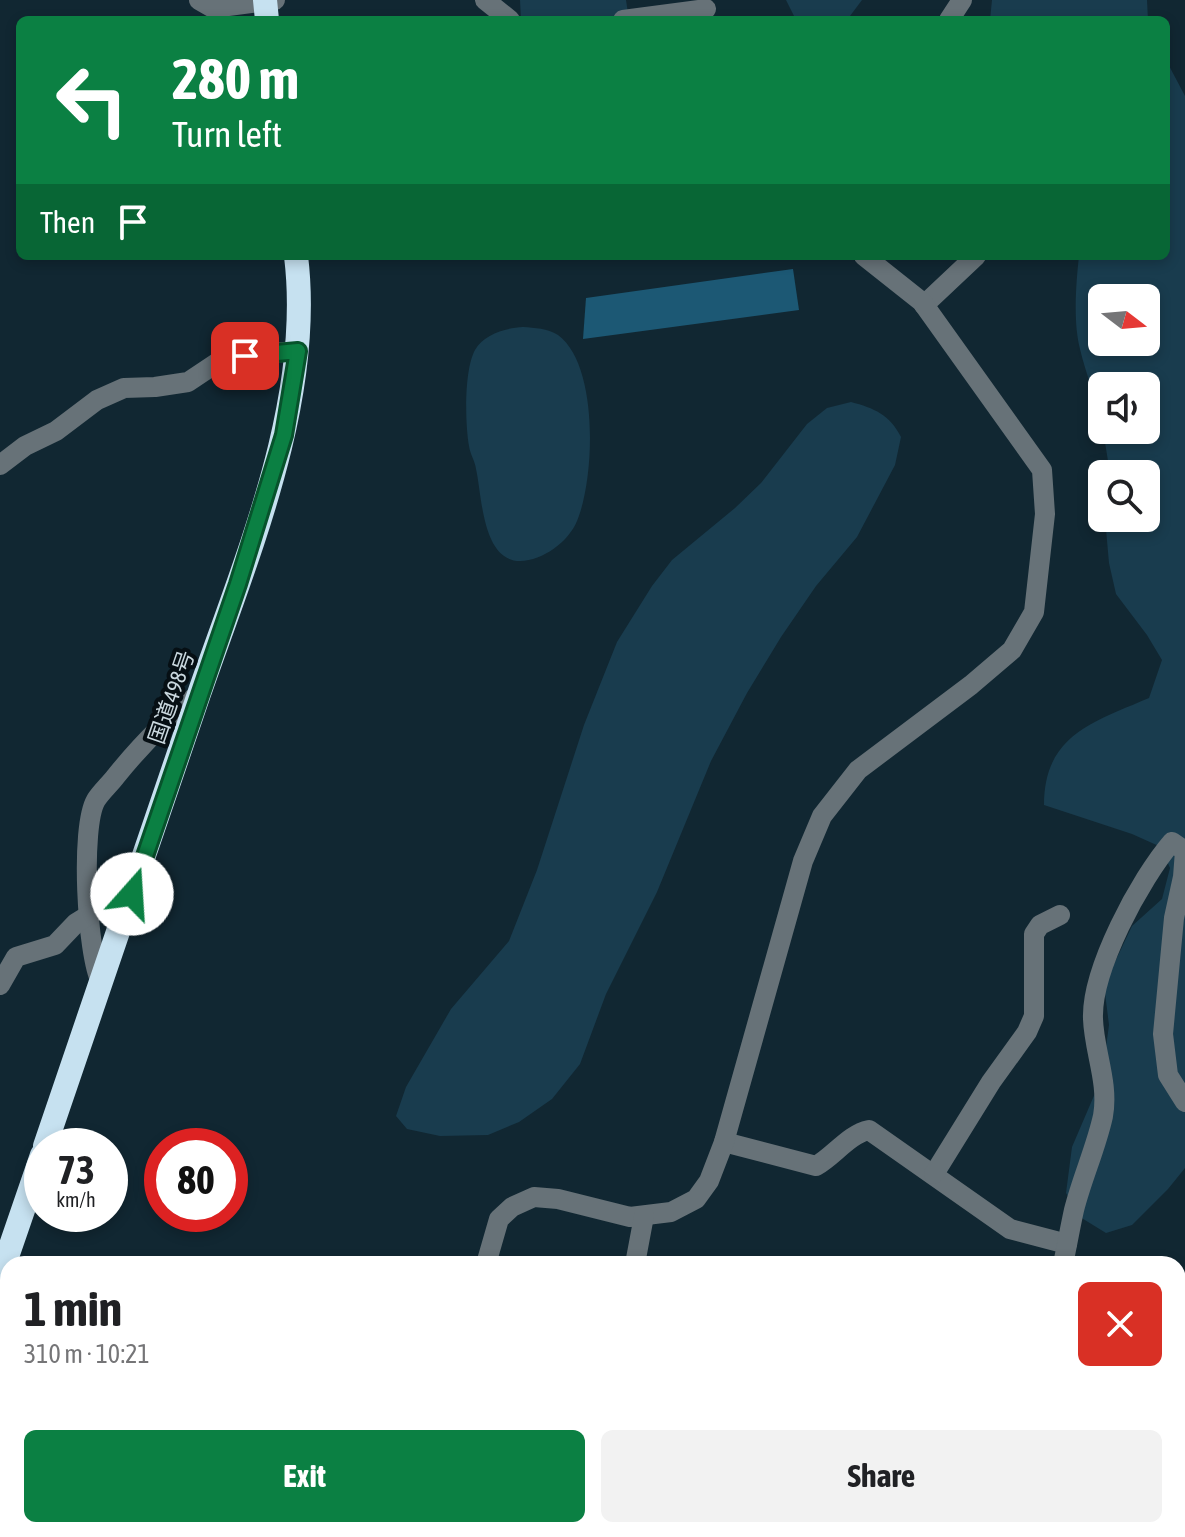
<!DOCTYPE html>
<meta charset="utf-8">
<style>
body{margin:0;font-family:"Asap Condensed","Noto Sans JP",sans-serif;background:#f2f2f2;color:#202124;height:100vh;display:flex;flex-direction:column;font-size:30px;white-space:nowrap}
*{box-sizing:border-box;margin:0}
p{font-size:26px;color:#757577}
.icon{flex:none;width:44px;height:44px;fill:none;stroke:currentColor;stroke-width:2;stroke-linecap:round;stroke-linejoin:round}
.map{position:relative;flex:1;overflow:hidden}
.sheet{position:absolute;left:0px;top:1256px;width:1186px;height:282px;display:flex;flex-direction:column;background:#fff;border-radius:24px 24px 0 0;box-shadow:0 4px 12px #0003}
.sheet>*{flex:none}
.banner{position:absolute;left:16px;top:16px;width:1154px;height:244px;border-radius:12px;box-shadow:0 4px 12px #0003;background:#0b8043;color:#fff;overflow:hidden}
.needle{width:52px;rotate:106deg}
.fabs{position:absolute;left:1088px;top:284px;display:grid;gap:16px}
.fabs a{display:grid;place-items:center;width:72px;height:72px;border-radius:12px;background:#fff;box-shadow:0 4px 12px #0003;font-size:40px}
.speed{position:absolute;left:24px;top:1128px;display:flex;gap:16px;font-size:40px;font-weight:700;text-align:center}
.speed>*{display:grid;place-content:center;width:104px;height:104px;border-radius:50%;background:#fff;box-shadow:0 4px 12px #0003;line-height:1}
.speed small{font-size:20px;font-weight:400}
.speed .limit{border:12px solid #d22;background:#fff;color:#111}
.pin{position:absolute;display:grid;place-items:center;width:68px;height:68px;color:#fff;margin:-34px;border-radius:16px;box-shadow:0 4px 12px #0006}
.me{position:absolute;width:88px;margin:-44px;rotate:19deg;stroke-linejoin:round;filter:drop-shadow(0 0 6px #0008)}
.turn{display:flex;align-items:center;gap:28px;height:168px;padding:0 24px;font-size:36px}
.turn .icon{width:104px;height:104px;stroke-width:2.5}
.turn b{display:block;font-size:56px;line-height:68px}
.then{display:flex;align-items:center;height:76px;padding:0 24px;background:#0003;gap:16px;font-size:30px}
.round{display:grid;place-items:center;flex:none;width:84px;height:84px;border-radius:12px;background:#f2f2f2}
.head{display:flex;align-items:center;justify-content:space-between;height:136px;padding:0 24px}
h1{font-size:48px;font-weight:700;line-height:60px}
.action{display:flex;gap:16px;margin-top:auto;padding:16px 24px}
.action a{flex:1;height:92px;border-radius:12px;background:#0b8043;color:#fff;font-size:32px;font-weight:700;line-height:92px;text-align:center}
.action a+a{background:#f2f2f2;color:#202124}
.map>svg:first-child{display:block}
</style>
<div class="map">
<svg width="1185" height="1537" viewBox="0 0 1185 1537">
<rect width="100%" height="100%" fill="#112732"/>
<g fill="#193c4e" fill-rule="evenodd">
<polygon points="520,0 626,0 629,20 521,20"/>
<polygon points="786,0 862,0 847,20 796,20"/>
<polygon points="992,0 1147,0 1148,20 990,20"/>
<path d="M1166 60 1185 96V1168L1168 1189 1132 1225 1106 1233 1080 1217 1066 1193 1072 1147 1102 1077 1109 1025 1104 985 1132 926 1162 899 1170 868 1161 847 1132 834 1044 805C1044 735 1093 722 1149 698L1162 660 1147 635 1116 594 1109 563 1105 518H1146V474H1108V461L1103 430H1146V386H1102V427C1097 400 1086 375 1080 349 1073 322 1076 283 1079 256H1166ZM1102 298H1146V342H1102Z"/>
<path d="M523 327C535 328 547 328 558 335 599 365 595 478 577 521 569 541 543 561 520 561 482 561 482 495 476 469 475 461 470 454 469 446 465 423 464 370 475 350 484 334 506 328 523 327Z"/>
<path d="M851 402C874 408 890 415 901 437L895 465 857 537 816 586 781 637 747 693 711 761 657 892 606 994 580 1064 552 1099 519 1122 488 1135 440 1136 407 1129 396 1116 406 1087 451 1009 509 941 537 870 584 725 617 642 652 586 672 560 735 508 761 483 807 424 827 408Z"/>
</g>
<g fill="#1c5874">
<polygon points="793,269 799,310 583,339 586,298"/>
<polygon points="1178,1361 1185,1361 1185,1537 1083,1537 1086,1530 1178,1530 1178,1409 1181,1406"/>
</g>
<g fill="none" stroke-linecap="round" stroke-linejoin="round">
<g stroke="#677278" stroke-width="20">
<polyline points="199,0 213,8 275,0"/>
<polyline points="485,0 510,20"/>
<polyline points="623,20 706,9"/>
<polyline points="949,20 962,0"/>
<polyline points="924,305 976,256"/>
<polyline points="0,465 25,446 56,431 97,400 124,388 155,387 188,382 221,360 270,353 298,351"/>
<path d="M101 982C87 954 80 827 96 800 101 792 110 784 116 776 141 745 167 718 199 694"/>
<polyline points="0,985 16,957 55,945 76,923 89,915"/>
<path d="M724 1142 816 1166C834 1156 849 1134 869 1130L1010 1229 1067 1244"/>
<polyline points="934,1174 991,1082 1027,1032 1034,1016 1034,934 1040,925 1060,915"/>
<polyline points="486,1264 499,1219 512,1207 534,1197 558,1199 630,1217 671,1212 696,1199 709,1181 724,1142 803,861 822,816 858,770 971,685 1012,650 1034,612 1045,514 1042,470 922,302 864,256"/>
<polyline points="635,1264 644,1216"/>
<path d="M1063 1264C1067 1246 1070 1228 1074 1210 1082 1178 1096 1148 1103 1116 1109 1083 1094 1051 1093 1019 1091 970 1140 879 1172 842L1185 851 1183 877 1174 918 1163 1034 1168 1075 1185 1102"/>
<polyline points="0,1501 8,1503"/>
<polyline points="101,1530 125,1537"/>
<polyline points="408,1537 410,1530"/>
<polyline points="1033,1537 1035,1530"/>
</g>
<g stroke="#c6e1f0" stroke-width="24">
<polyline points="265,0 267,20"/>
<path d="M45 1146C97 996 148 845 199 694 246 558 314 401 296 256"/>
<polyline points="0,1277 42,1155"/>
</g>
</g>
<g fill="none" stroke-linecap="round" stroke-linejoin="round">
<g stroke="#07532c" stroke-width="20">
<polyline id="route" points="132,894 238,584 284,435 298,351 245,356"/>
</g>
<use href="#route" stroke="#0b8043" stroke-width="14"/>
</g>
<g text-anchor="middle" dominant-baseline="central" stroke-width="8" stroke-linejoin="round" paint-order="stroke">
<g font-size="22" fill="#c9d7de" stroke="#060f14">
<text transform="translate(171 697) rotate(-71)">国道498号</text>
</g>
</g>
</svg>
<div class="fabs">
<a><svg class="needle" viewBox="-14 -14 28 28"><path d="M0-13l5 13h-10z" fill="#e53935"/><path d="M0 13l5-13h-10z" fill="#757577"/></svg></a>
<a><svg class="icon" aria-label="sound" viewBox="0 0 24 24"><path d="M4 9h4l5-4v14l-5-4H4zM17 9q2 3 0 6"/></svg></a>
<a><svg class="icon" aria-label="search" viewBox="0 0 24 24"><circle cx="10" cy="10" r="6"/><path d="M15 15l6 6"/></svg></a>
</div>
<div class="speed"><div>73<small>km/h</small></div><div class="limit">80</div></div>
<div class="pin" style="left:245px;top:356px;background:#d93025"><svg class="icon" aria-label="arrive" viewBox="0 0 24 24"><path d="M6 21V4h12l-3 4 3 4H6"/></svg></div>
<svg class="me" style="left:132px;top:894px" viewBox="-20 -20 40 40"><circle r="19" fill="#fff"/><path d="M0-13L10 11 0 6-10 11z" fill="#0b8043"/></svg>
<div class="banner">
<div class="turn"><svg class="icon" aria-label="left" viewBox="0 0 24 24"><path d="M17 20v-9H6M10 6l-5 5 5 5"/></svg><div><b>280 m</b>Turn left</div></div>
<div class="then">Then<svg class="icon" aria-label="arrive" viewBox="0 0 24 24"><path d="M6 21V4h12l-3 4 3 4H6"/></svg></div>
</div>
<section class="sheet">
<div class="head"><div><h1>1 min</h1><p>310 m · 10:21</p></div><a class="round" style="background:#d93025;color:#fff"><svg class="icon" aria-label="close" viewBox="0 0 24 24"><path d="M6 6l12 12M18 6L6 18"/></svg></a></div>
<div class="action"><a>Exit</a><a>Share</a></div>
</section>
</div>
